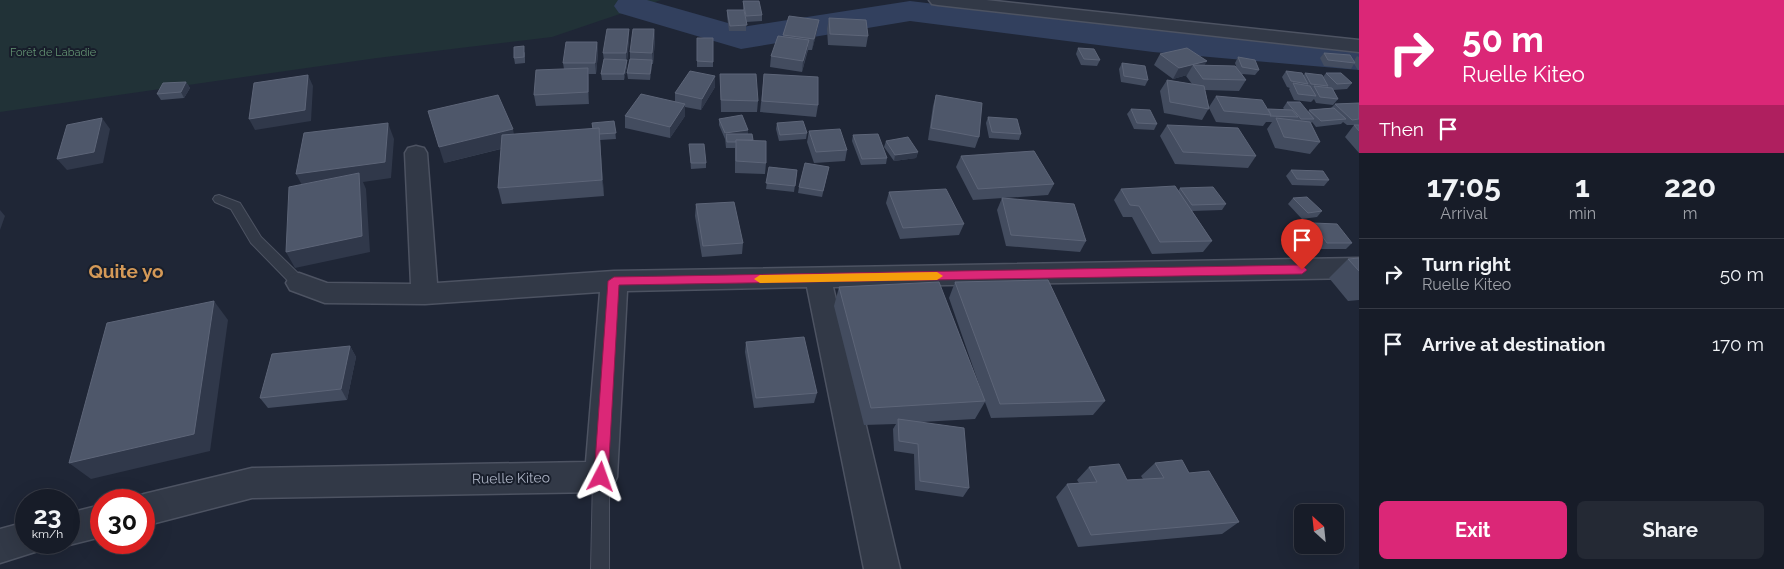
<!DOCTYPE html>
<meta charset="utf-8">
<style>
body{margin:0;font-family:Raleway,sans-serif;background:#242934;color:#f1f3f6;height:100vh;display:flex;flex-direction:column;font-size:19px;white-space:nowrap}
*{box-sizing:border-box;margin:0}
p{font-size:16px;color:#9ea1a8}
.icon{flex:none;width:28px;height:28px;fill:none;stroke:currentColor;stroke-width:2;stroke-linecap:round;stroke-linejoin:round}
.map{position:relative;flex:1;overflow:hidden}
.details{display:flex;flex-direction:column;background:#171c28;width:425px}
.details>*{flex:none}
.top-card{background:#db2777;color:#fff;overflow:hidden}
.needle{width:32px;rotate:333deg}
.controls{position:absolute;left:1294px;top:504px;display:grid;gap:10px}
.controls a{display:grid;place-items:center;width:50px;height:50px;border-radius:8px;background:#171c28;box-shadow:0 5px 20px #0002,0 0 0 1px #363a45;font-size:25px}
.speed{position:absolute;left:15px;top:489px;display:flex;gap:10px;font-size:25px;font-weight:700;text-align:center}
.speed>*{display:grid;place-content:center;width:65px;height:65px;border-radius:50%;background:#171c28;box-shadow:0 5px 20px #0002,0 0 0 1px #363a45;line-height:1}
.speed small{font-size:12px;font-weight:400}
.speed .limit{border:8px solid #d22;background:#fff;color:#111}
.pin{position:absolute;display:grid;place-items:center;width:42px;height:42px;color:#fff;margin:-51px -21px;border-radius:50% 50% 50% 0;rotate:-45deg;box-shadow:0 0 5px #0007}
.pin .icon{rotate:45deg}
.me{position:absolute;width:55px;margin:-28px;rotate:4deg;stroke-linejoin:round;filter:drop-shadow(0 0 4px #0008)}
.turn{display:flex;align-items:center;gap:18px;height:105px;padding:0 20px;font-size:22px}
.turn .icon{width:65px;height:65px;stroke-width:2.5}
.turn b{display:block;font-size:35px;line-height:42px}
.then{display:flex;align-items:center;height:48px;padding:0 20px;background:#0003;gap:10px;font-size:19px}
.eta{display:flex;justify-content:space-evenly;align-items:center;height:85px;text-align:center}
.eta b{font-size:30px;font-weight:700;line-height:35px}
.action{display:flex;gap:10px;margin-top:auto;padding:10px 20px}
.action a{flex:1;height:58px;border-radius:8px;background:#db2777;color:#fff;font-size:20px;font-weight:700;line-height:58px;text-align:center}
.action a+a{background:#242934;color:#f1f3f6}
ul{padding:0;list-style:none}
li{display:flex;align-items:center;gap:15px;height:70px;padding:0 20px;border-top:1px solid #363a45}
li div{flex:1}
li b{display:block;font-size:19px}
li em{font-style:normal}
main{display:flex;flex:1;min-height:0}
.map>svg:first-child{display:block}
</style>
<main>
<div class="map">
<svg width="1359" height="569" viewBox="0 0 1359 569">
<rect width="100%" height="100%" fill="#1f2636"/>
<polygon fill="#213237" points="0,0 661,0 552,37 377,58 0,112"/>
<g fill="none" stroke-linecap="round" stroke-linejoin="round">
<polygon fill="#32405e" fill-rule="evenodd" points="618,0 647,0 742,27 910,1 1153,30 1359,48 1359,70 1153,52 910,21 741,49 619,13 614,6"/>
<g stroke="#4d5362" stroke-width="2">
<g id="service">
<polygon points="219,195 240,203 261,237 304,279 306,283 304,287 299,288 294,287 251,243 231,209 215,202 213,199 215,196"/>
<polygon points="601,469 607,471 609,477 609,569 591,569 593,477 595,471"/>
</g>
</g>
<g stroke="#4d5362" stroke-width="3">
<g id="minor">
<polygon points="929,0 986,0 1359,40 1359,52 938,5 932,4"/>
<polygon points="416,146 424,148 427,153 437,283 614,271 1359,258 1359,278 833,287 900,569 864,569 807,287 627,291 617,477 612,488 601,492 252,498 144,526 144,500 132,499 144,494 252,468 586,462 600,292 425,304 325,303 290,290 286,283 290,276 299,273 327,283 411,284 405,153 408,148"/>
<polygon points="101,505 101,537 69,545 62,542 69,542 69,513"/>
<polygon points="26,522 26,542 42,542 38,551 0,563 0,529"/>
</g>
</g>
<use href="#service" fill="#323947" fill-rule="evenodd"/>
<use href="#minor" fill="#323947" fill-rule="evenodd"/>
</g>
<g fill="#434c5f">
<polygon points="743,1 762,15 762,21 746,22 746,31 729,31 727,16 727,10 743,10"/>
<polygon points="789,16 817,31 812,50 808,50 802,72 770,67 771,56 783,36"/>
<polygon points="829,18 868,36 866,47 828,45 827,29"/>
<polygon points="629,29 629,40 627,61 627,66 624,80 602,80 601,74 604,61 603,53"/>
<polygon points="654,29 655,40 653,64 652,64 650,80 628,79 627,73 630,59 630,52"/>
<rect x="697" y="38" width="16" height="29"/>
<polygon points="597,42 598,53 596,74 588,74 589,104 536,106 534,95 564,69 563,63"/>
<polygon points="1078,48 1100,60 1097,66 1081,65 1076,54"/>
<polygon points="525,52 525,63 515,64 514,58"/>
<polygon points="1324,53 1354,61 1357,56 1359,57 1359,70 1358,70 1354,64 1351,69 1324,66 1320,58"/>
<polygon points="1160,54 1207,61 1204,65 1236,66 1235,63 1238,57 1259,70 1255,75 1242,74 1246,80 1239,91 1205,90 1209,107 1216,96 1268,109 1284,109 1283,108 1287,102 1308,112 1309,110 1331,108 1335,104 1359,103 1359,125 1347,125 1343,122 1341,124 1316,127 1312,122 1311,123 1320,142 1310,154 1275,148 1267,129 1272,122 1266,122 1263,126 1216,122 1209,108 1202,120 1164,113 1160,91 1167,80 1192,84 1186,76 1187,75 1173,79 1154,65"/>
<polygon points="1122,63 1148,80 1145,86 1121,82 1119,69"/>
<polygon points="1286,71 1304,75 1305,73 1323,77 1326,73 1352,83 1347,89 1333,90 1338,99 1333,105 1316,103 1314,99 1311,102 1294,100 1289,89 1290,88 1287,87 1282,77"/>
<polygon points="720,74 758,101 757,112 721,112"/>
<polygon points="764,74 818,105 816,117 760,112"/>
<polygon points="715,76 715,87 701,110 685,107 685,116 670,138 625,128 625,116 675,102 675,93"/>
<polygon points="186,82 190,88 184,98 161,100 157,94"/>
<polygon points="936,95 979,137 975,148 928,140 933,106"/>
<polygon points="1131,109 1157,124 1154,130 1134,129 1127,114"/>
<polygon points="988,117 1021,134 1019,140 989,138 986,123"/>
<polygon points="719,119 748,130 748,134 766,163 765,174 735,173 735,148 726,148 725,138 725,139 719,125"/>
<polygon points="614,121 616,139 600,140 604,196 502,204 498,188 501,149 444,163 514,134 593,129"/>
<polygon points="777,123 807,133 806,139 779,141 776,129"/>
<polygon points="1167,125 1256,156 1248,168 1175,164 1160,136"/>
<polygon points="1354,125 1359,125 1359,153 1345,137"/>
<polygon points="809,131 847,150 845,161 814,163 807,142"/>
<polygon points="853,135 887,158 886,164 861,165 852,141"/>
<polygon points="886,141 918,152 916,158 894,161 884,147"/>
<polygon points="689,144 706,163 706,168 691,169"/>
<polygon points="961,156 1054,184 1048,195 973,200 956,167"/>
<polygon points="769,167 797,170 794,192 766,189"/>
<polygon points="829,167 822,197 798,193 799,187"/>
<polygon points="1291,170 1329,180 1324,186 1292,185 1286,176"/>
<polygon points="1180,188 1226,204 1222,210 1192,211 1212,241 1203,252 1152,254 1132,217 1123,217 1114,200 1121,189 1178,191"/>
<polygon points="889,192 964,224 959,235 900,239 886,203"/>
<polygon points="1002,198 1086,241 1080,252 1006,246 997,210"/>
<polygon points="1293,198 1322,211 1317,217 1302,219 1288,204"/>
<polygon points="696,204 743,243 742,254 702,257 695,216"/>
<polygon points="1313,223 1352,243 1346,249 1321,249 1308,229"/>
<polygon points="1359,258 1359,300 1348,301 1329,278 1348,259"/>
<polygon points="955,282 1105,401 1093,415 991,418 985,402 975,419 921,422 969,488 963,497 915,490 914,454 894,451 893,429 896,424 864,425 834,306 839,287 982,393 949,298"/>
<polygon points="746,342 817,393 814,403 754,408 745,352"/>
<polygon points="350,346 356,357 347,400 268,408 260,398"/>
<polygon points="1155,463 1189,473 1239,522 1222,534 1078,547 1056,497 1067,484 1079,483 1077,480 1089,467 1127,480 1143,479 1141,476"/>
</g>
<g fill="#30384a">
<polygon points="819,20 817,31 812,50 814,39"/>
<polygon points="629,29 629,40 627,61 627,66 624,80 624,74 626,62 626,53"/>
<polygon points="654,29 655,40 653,64 652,53"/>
<polygon points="809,40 807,51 802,72 803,61"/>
<polygon points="597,42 598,53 596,74 595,63"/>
<polygon points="652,60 652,66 650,80 650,74"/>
<polygon points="1207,61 1200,72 1193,65 1187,75 1173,79 1179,68"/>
<polygon points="588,68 589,79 589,104 588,92"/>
<polygon points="308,75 313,86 311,121 255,130 249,119"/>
<polygon points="715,76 715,87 701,110 702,99"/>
<polygon points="186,82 190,88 184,98 181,92"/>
<polygon points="685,104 685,116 670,138 670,127"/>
<polygon points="102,118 110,129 103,163 67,170 57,159"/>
<polygon points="388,123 394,139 391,178 363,182 366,189 370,252 295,268 286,252 304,189 296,174"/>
<polygon points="599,128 600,144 604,196 602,180"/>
<polygon points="513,129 516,145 444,163 439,147"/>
<polygon points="748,130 748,135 726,134 725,138 725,139 725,133"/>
<polygon points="918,152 916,158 894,161 895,155"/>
<polygon points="0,210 5,216 0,230"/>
<polygon points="214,301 228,320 210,451 91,479 69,463"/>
<polygon points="350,346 356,357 347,400 341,389"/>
</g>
<g fill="#4e576a" stroke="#5d6578">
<polygon points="743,1 759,1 762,15 746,16"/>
<polygon points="727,10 744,10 747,25 730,26"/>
<polygon points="789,16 819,20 814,39 783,35"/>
<polygon points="829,18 866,20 868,36 830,34"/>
<polygon points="607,29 629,29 626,53 603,53"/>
<polygon points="633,29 654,29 652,53 630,52"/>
<polygon points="778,36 809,40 803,61 771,56"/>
<polygon points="697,38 713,38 713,62 697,61"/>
<polygon points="566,42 597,42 595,63 563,63"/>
<polygon points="524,46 524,57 514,58 514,47"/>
<polygon points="1078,48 1094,49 1100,60 1084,59"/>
<polygon points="1187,48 1207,61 1179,68 1160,54"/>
<polygon points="1324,53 1350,55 1355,63 1328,60"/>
<polygon points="1238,57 1255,60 1259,70 1242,67"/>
<polygon points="604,59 627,60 624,74 601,74"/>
<polygon points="630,59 652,60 650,74 627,73"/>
<polygon points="1122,63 1145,66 1148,80 1124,76"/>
<polygon points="1193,65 1235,66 1246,80 1203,79"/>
<polygon points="588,68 588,92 534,95 536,70"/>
<polygon points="690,71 715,76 702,99 675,93"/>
<polygon points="1286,71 1302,73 1308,84 1291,81"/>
<polygon points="1305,73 1322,75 1328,86 1311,84"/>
<polygon points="1326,73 1341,73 1352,83 1337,84"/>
<polygon points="720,74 756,74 758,101 721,100"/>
<polygon points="764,74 818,77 818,105 762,101"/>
<polygon points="308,75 305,110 249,119 254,83"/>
<polygon points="1167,80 1204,86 1209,109 1170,102"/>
<polygon points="186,82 181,92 157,94 163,83"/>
<polygon points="1293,83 1310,86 1316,96 1298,94"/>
<polygon points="1314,86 1332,88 1338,99 1320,97"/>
<polygon points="641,94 685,104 670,127 625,116"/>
<polygon points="498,95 513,129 439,147 428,111"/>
<polygon points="936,95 982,103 979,137 931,128"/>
<polygon points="1216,96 1262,100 1271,115 1224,111"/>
<polygon points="1287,102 1300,102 1314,119 1301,119"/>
<polygon points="1359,103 1359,119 1352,120 1335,104"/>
<polygon points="1334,108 1346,119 1321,121 1309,110"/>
<polygon points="1131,109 1150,110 1157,124 1137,123"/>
<polygon points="1268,109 1292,110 1298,117 1270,116 1271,115"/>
<polygon points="742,115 748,130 725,133 719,119"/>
<polygon points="988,117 1017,119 1021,134 992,132"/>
<polygon points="102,118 94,152 57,159 67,125"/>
<polygon points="1276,118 1310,122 1320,142 1284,137"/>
<polygon points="614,121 616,133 599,134 599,128 593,129 592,123"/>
<polygon points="803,121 807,133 780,135 777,123"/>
<polygon points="388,123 385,162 296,174 304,133"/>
<polygon points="1167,125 1238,128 1256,156 1183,152"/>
<polygon points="1354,125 1359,125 1359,131"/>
<polygon points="599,128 602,180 498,188 502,135"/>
<polygon points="840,129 847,150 816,152 809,131"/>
<polygon points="726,134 752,134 753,140 736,140 736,142 727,142"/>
<polygon points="878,134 887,158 862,159 853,135"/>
<polygon points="908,137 918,152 895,155 886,141"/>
<polygon points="736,140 766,141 766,163 736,161"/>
<polygon points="689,144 704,144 706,163 691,163"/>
<polygon points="1034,151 1054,184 978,189 961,156"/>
<polygon points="805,163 829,167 823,191 799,187"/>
<polygon points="769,167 797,170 795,186 766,183"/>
<polygon points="1291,170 1323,171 1329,180 1297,179"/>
<polygon points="359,173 362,236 286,252 289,187"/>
<polygon points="1175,186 1212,241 1160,242 1139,206 1130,205 1121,189"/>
<polygon points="1213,187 1226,204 1192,205 1180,188"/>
<polygon points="946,189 964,224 903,228 889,192"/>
<polygon points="1307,197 1322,211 1308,213 1293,198"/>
<polygon points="1002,198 1074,204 1086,241 1011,235"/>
<polygon points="734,202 743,243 703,246 696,204"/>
<polygon points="1313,223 1337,224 1352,243 1327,243"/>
<polygon points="1359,258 1359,271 1348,259"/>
<polygon points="1048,280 1105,401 1000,404 955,282"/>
<polygon points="939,282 985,401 871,408 839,287"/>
<polygon points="214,301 194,434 69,463 107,323"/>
<polygon points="804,337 817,393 756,398 746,342"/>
<polygon points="350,346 341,389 260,398 272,354"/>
<polygon points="898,419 964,428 969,488 920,481 918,444 899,441"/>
<polygon points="1182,460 1189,473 1209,471 1239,522 1091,535 1067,484 1097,482 1089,467 1119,464 1127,480 1164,478 1155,463"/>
</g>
<polygon fill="#db2777" stroke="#8e194d" points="1302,265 1307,270 1302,274 619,285 608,477 606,481 601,483 596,481 594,477 608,281 614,277"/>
<polygon fill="#f59e0b" points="937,272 943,276 937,280 760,283 754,279 760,275"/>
<g text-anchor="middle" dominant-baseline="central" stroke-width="4" stroke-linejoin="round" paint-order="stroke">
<g font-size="11" fill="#649473" stroke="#181e2b">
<text x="53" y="52">Forêt de Labadie</text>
</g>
<g font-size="14" fill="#acb3c4" stroke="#181e2b">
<text transform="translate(511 478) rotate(-1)">Ruelle Kiteo</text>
</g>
<g font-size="19" font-weight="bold" fill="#d49957" stroke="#181e2b">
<text x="126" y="271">Quite yo</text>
</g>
</g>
</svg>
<div class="controls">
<a><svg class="needle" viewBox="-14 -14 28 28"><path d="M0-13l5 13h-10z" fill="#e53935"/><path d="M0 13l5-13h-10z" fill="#9ea1a8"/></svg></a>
</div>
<div class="speed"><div>23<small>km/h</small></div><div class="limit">30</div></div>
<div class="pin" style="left:1302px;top:270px;background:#d93025"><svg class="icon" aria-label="arrive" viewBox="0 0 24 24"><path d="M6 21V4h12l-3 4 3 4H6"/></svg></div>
<svg class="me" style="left:601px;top:477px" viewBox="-20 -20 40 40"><path d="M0-17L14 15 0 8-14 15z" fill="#db2777" stroke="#fff" stroke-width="4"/></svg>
</div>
<section class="details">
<div class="top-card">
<div class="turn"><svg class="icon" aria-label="right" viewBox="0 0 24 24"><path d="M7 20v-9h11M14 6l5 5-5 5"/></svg><div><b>50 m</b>Ruelle Kiteo</div></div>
<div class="then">Then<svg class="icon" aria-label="arrive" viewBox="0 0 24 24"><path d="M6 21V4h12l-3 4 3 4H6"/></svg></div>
</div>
<div class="eta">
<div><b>17:05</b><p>Arrival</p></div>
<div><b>1</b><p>min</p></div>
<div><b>220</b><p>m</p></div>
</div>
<ul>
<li><svg class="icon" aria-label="right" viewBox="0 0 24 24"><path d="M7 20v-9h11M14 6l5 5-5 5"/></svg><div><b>Turn right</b><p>Ruelle Kiteo</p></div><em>50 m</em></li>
<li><svg class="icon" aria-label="arrive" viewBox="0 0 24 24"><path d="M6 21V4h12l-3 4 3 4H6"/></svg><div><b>Arrive at destination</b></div><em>170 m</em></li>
</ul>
<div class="action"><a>Exit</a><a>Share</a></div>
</section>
</main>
